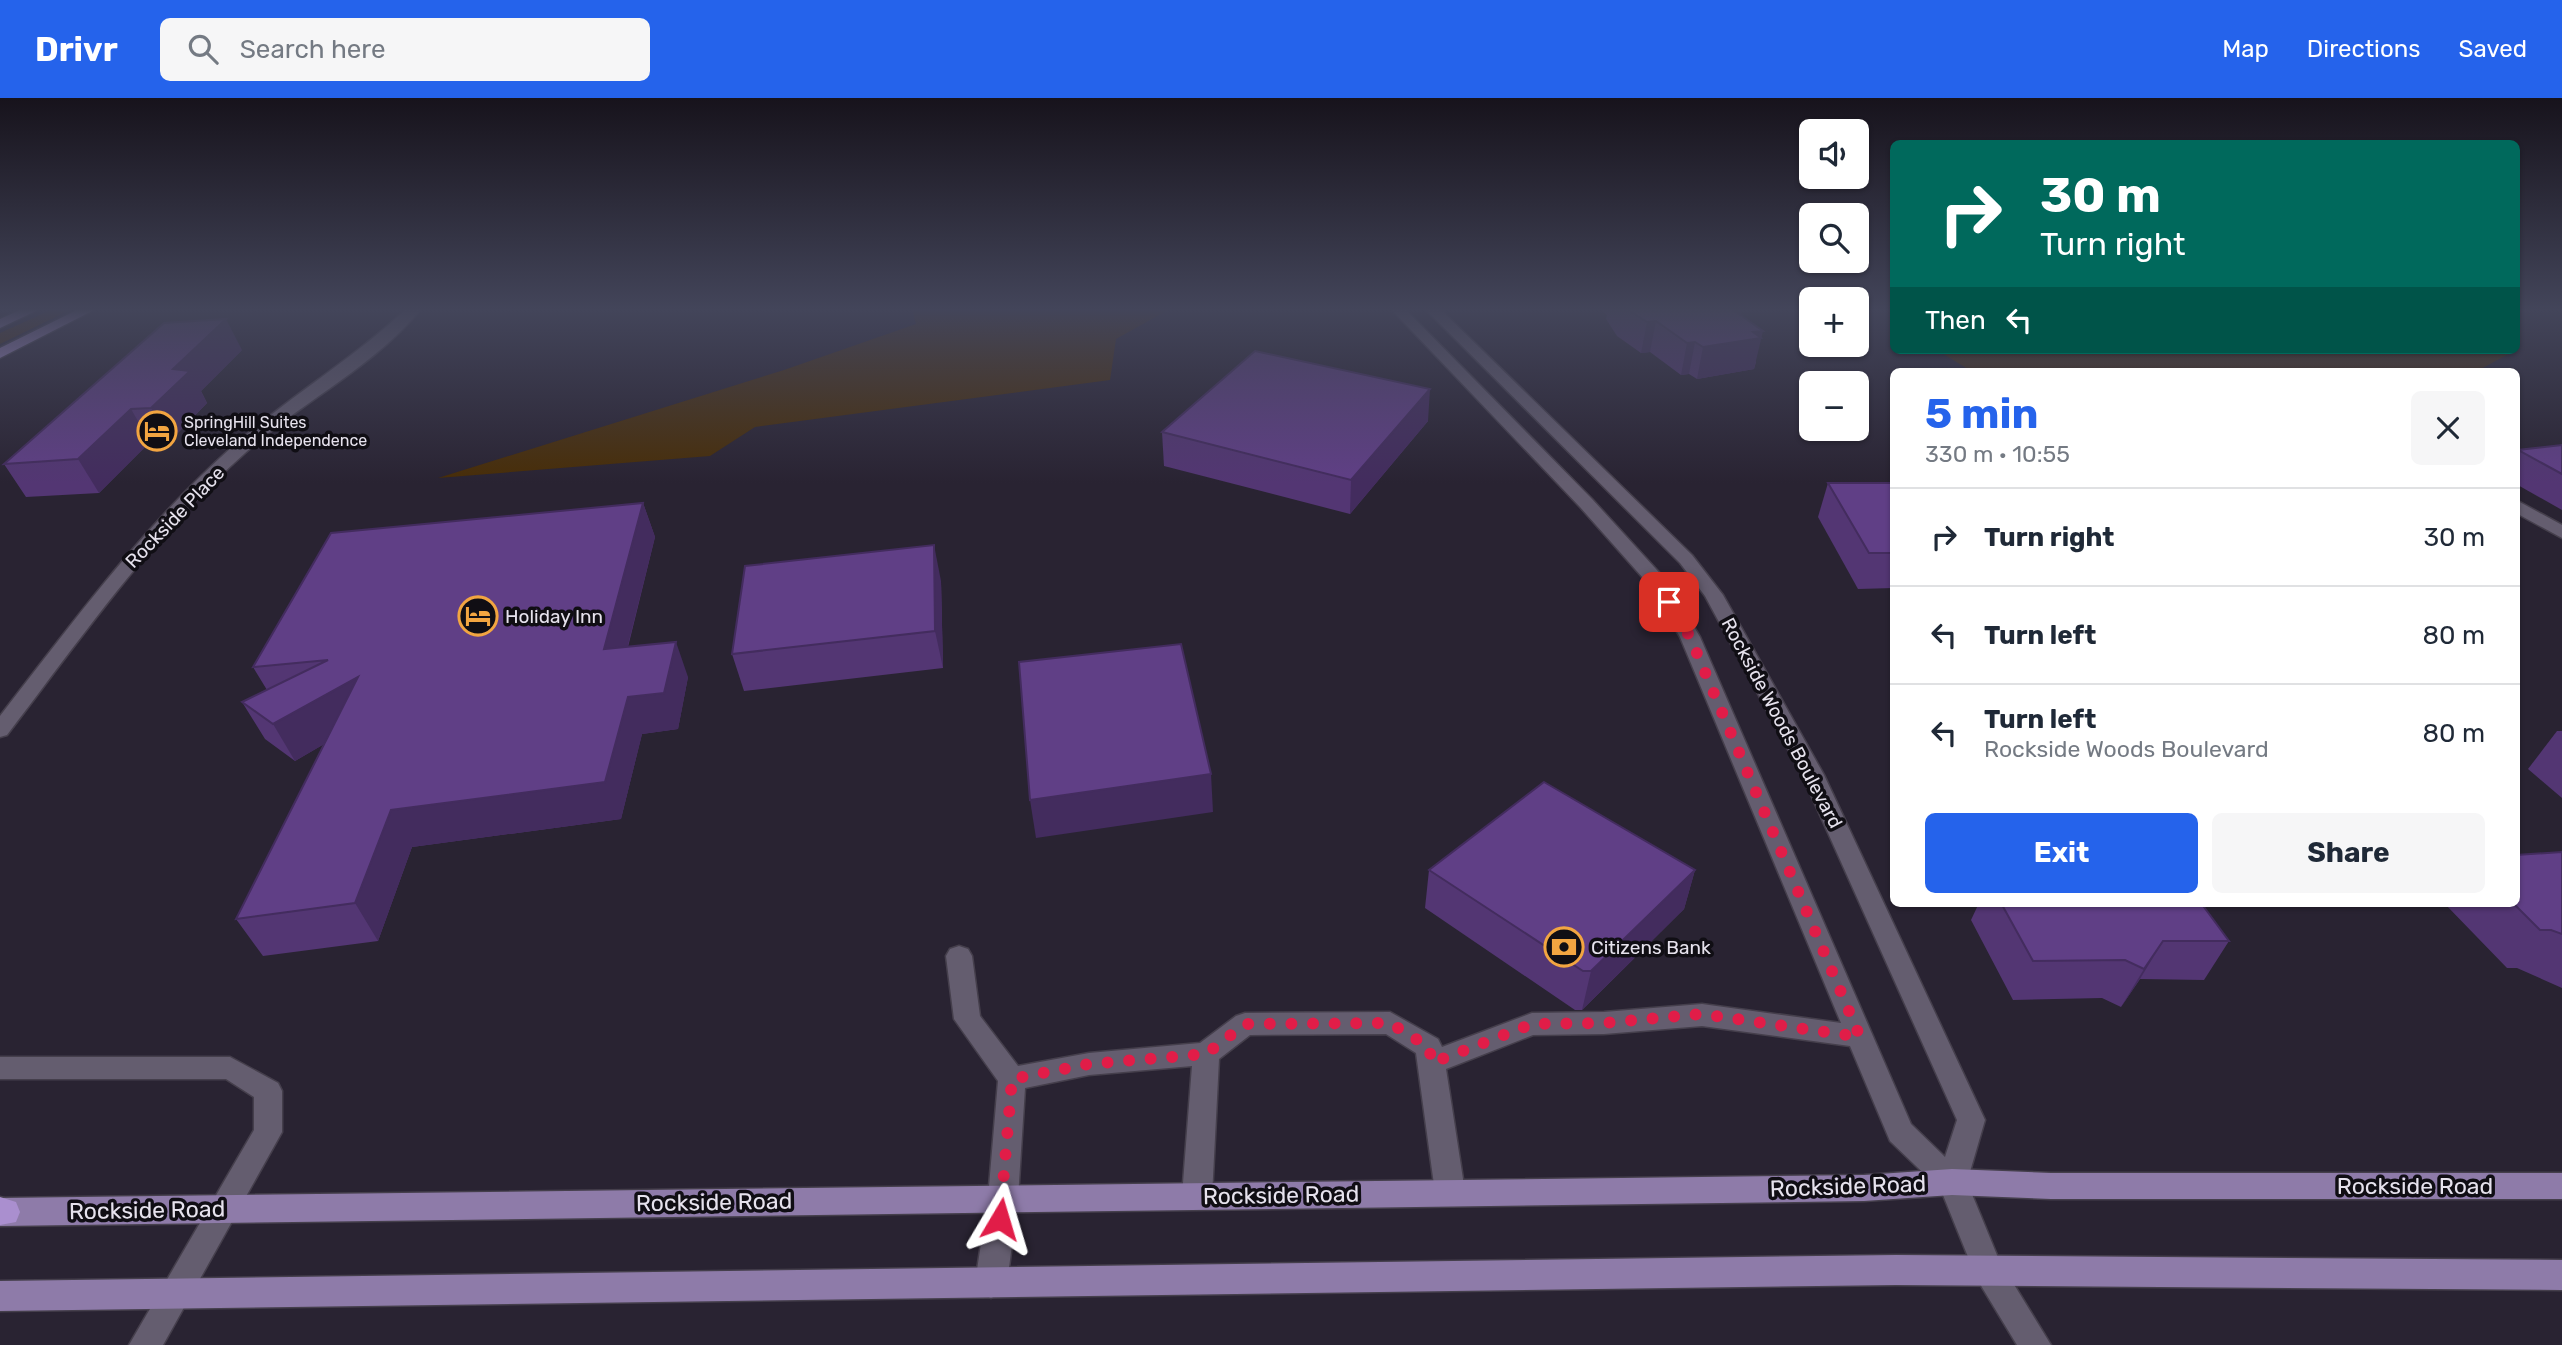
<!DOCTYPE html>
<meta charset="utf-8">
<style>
body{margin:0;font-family:Rubik,sans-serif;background:#f6f6f7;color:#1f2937;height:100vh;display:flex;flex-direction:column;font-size:26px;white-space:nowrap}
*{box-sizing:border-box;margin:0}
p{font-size:23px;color:#747a83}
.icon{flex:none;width:38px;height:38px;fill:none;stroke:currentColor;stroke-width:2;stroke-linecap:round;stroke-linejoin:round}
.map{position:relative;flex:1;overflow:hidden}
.details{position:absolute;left:1890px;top:270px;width:630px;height:539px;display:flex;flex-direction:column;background:#fff;border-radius:10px;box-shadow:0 2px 5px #0004}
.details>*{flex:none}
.guide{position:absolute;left:1890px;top:42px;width:630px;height:214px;border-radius:10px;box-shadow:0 2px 5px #0004;background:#00695c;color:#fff;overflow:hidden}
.controls{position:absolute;left:1799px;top:21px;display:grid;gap:14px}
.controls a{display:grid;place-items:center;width:70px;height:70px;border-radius:10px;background:#fff;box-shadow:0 2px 5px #0004;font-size:35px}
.pin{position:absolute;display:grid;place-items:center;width:60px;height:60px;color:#fff;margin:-30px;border-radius:14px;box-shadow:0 4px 10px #0006}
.me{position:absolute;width:77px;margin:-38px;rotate:7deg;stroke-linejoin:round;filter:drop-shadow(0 0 5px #0008)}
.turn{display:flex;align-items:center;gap:24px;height:147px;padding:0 35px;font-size:32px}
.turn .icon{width:91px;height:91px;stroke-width:2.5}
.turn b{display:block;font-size:49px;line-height:60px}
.then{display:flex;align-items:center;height:66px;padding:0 35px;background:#0003;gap:14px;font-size:26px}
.round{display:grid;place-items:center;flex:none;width:74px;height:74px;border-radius:10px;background:#f6f6f7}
.summary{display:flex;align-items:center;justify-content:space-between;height:119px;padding:0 35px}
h1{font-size:42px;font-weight:700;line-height:52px;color:#2563eb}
.cta{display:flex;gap:14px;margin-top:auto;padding:14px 35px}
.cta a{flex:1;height:80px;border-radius:10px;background:#2563eb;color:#fff;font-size:28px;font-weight:700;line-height:80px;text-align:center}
.cta a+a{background:#f6f6f7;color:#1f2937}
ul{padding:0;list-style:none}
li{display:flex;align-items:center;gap:21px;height:98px;padding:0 35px;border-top:2px solid #e0e1e3}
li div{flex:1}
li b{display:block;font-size:26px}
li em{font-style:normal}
header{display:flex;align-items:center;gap:42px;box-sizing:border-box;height:98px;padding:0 35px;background:#2563eb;color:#fff}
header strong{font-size:33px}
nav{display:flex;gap:38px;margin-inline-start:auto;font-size:24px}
.search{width:490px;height:63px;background:#f6f6f7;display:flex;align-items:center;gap:18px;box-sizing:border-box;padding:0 24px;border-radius:10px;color:#747a83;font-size:26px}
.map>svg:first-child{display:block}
</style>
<header>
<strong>Drivr</strong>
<div class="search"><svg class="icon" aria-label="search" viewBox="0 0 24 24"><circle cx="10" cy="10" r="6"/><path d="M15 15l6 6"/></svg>Search here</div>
<nav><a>Map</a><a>Directions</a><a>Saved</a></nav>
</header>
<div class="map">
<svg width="2562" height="1247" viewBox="0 0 2562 1247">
<rect width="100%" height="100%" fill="#292332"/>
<g fill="#482d07">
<polygon points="53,211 72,211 0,246 0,235"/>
<polygon points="912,211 1170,211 1116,241 1110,282 755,329 710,358 438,380 784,272 916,226"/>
<polygon points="1937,252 2516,252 2477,273 1971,273"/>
</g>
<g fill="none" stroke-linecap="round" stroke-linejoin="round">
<g stroke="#453f4c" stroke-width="3">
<g id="minor">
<path d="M406 211H421C373 270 299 305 244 356 152 438 81 540 7 637L0 639V618C73 524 143 428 232 349 287 300 352 262 406 211Z"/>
<polygon points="1391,211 1405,211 1592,401 1666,482 1700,539 1911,1026 1945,1059 1957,1022 1802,677 1705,498 1680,465 1425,211 1440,211 1692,457 1723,497 1824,677 1985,1022 1967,1084 1999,1162 2051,1247 2017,1247 1977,1181 1941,1092 1890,1043 1850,948 1702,928 1604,936 1533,937 1446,971 1465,1094 1460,1103 1450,1107 1440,1103 1435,1094 1416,955 1386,936 1250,937 1219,961 1212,1098 1207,1107 1197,1111 1187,1107 1182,1098 1192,968 1089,977 1025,990 1018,1100 1007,1185 1002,1195 991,1200 980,1195 975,1185 988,1100 998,983 954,921 946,858 950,851 959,848 968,851 972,858 980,918 1018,968 1089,955 1200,945 1236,918 1245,915 1390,914 1438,941 1442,949 1532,915 1604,914 1702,906 1841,925 1680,539 1651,489 1580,409"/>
<polygon points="2516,402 2562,427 2562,440 2516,415"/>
<polygon points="0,959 230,959 278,985 282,993 282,1034 163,1247 129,1247 254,1032 254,999 226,981 0,981"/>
</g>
</g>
<g stroke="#453f4c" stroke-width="3">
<g id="primary">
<polygon points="1952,1071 2051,1075 2562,1075 2562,1101 2051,1101 1952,1097 1864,1103 0,1128 0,1100 1864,1077"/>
<polygon points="1896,1157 2562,1162 2562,1192 1896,1187 0,1213 0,1183"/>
</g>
</g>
<g stroke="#453f4c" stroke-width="3">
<g id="motorway">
<polygon points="22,211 40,211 0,230 0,221"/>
<polygon points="79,211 96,211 0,260 0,250"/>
<polygon points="0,1099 16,1104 20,1114 16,1124 0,1127"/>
</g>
</g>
<use href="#minor" fill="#645d6f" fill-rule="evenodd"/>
<use href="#primary" fill="#8e7ba9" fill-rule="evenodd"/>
<use href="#motorway" fill="#aa8fcf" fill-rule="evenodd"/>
</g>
<g fill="#533673">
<polygon points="1599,211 1742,211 1741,217 1756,264 1754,271 1697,281 1689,276 1681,277 1650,254 1641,255 1617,238 1606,221 1607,217"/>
<polygon points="242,252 201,293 207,305 170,343 150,344 99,395 26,399 4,366"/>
<polygon points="1428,323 1350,416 1164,368 1162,334"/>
<polygon points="2562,347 2562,412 2516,386 2516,354 2518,352"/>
<polygon points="1828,385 1894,385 1894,490 1858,491 1818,419"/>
<polygon points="643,405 655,439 628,549 688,579 678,631 642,636 621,721 412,749 378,843 263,858 236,821 324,646 295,663 265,641 242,604 267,592 253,569"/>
<polygon points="941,483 943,570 744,593 732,556"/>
<polygon points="2557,633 2562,633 2562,700 2528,671"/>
<polygon points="2562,754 2562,890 2517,870 2507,870 2444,805 2516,805"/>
<polygon points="1429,772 1695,772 1684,811 1582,912 1575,912 1425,810"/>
<polygon points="1979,805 2201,805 2229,843 2204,882 2140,881 2121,909 2102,900 2013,902 1971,822"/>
</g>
<g fill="#432c5e">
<polygon points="1731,211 1742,211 1736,240"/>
<polygon points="226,221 242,252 201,293 207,305 170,343 151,310 173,271"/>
<polygon points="1656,223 1650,254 1641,255 1647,224"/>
<polygon points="1763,233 1754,271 1697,281 1703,249 1753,234"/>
<polygon points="1695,244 1689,276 1681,277 1687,245"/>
<polygon points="1430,291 1428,323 1350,416 1351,382"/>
<polygon points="131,311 150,344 99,395 78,361"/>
<polygon points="643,405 655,439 618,587 604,551"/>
<polygon points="934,447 941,483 943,570 935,533"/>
<polygon points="676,544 688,579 678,631 642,636 621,721 412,749 378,843 355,805 391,712 628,599"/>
<polygon points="358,579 378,615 295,663 273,626"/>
<polygon points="1211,676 1213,714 1036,740 1030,702"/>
<polygon points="1695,772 1684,811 1582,912 1591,873"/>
<polygon points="2163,843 2140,881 2121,909 2144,871"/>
</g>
<g fill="#603f86" stroke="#432c5e" stroke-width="2">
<polygon points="1627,211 1732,211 1763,233 1753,234 1761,240 1703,249 1695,244 1687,245 1656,223 1647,224"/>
<polygon points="226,221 173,271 190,273 151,310 131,311 78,361 4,366 164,225"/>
<polygon points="1255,253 1430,291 1351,382 1162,334"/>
<polygon points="2562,347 2562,376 2518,352"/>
<polygon points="1828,385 1894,385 1894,455 1869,455"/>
<polygon points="643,405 604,551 676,544 664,595 628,599 605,684 391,712 355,805 236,821 358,579 273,626 242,604 328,562 253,569 331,435"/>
<polygon points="934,447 935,533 732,556 745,468"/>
<polygon points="1181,546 1211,676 1030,702 1019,564"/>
<polygon points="1544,684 1695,772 1591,873 1583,873 1429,772"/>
<polygon points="2562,754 2562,836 2551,832 2540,832 2513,805 2516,805 2516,757"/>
<polygon points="2001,805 2201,805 2229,843 2163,843 2144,871 2125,862 2033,863"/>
</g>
<linearGradient id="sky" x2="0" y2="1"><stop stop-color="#17131c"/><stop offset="0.55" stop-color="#43455a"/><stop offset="1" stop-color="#43455a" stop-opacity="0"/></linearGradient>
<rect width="2562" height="385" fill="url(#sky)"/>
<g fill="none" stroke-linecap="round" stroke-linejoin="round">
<polyline stroke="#e11d48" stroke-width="12" stroke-dasharray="0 21.6" points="1000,1121 1012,981 1089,966 1206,956 1245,926 1390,925 1429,949 1432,965 1532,926 1604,925 1702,916 1860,939 1690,539 1669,504"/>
</g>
<defs>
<g id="hotel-ring" transform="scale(2.0125)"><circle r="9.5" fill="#100e14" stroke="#f2a541" stroke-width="1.5"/><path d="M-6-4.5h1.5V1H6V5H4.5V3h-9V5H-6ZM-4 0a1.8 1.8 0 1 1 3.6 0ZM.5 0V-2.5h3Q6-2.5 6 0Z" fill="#f2a541"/></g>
<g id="bank-ring" transform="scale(2.0125)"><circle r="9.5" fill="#100e14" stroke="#f2a541" stroke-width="1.5"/><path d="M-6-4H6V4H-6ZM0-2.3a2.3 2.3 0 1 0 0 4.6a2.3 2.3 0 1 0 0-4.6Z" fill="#f2a541"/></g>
</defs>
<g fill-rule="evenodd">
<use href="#hotel-ring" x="157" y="333"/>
<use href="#hotel-ring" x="478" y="518"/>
<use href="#bank-ring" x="1564" y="849"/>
</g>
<g text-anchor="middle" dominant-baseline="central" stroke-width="7" stroke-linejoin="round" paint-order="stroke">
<g font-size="16" fill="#e6e2ed" stroke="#100e14" text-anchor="start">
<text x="184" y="324">SpringHill Suites<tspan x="184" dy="18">Cleveland Independence</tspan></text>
</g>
<g font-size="19" fill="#e6e2ed" stroke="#100e14">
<text transform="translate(175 419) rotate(-46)">Rockside Place</text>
<text transform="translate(1782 625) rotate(62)">Rockside Woods Boulevard</text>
</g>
<g font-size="19" fill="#e6e2ed" stroke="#100e14" text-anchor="start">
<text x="505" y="518">Holiday Inn</text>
<text x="1591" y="849">Citizens Bank</text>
</g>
<g font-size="23" fill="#e6e2ed" stroke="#100e14">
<text transform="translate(1848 1088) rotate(-2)">Rockside Road</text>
<text x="2415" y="1088">Rockside Road</text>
<text transform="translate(1281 1097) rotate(-1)">Rockside Road</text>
<text transform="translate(714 1104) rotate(-1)">Rockside Road</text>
<text transform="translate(147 1112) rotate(-1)">Rockside Road</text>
</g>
</g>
</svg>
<div class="controls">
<a><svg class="icon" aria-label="sound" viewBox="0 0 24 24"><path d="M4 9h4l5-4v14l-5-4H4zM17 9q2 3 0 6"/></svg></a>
<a><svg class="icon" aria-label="search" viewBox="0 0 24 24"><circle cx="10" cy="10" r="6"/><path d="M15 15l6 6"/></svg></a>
<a>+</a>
<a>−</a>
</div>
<div class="pin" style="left:1669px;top:504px;background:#d93025"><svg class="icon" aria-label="arrive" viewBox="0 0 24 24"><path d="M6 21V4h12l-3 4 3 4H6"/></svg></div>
<svg class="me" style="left:1000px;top:1121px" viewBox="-20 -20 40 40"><path d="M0-17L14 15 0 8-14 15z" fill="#e11d48" stroke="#fff" stroke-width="4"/></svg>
<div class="guide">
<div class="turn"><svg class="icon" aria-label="right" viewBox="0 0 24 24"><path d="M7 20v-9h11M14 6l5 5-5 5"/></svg><div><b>30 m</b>Turn right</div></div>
<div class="then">Then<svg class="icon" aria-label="left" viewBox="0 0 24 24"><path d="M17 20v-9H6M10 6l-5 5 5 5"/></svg></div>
</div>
<section class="details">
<div class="summary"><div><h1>5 min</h1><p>330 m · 10:55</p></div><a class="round"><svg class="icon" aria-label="close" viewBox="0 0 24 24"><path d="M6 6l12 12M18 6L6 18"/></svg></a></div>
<ul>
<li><svg class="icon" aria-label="right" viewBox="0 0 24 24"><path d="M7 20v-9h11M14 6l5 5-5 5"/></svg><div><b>Turn right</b></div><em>30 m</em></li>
<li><svg class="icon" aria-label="left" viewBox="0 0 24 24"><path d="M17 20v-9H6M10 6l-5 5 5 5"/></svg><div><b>Turn left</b></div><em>80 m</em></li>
<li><svg class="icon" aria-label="left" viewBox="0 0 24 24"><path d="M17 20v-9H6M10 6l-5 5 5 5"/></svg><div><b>Turn left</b><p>Rockside Woods Boulevard</p></div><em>80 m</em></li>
</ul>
<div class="cta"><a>Exit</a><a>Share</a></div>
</section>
</div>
